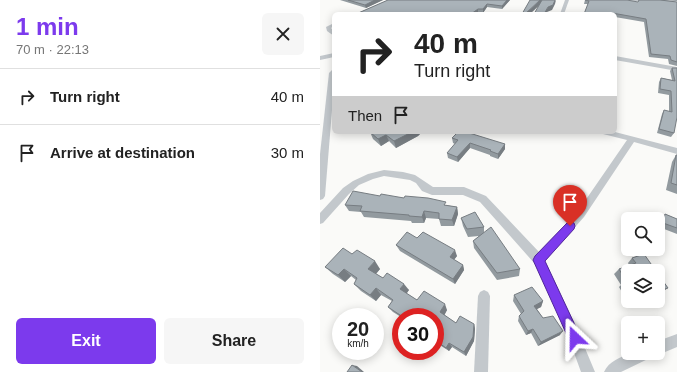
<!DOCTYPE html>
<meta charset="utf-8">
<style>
body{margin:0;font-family:Arial,sans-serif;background:#f6f6f6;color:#222;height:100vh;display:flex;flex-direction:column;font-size:15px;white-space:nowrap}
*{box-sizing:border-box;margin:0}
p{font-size:13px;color:#767676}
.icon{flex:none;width:22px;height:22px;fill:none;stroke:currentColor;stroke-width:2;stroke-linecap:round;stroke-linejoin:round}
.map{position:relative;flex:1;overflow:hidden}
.side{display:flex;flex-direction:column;background:#fff;width:320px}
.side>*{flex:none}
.guide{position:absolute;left:12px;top:12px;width:285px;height:122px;border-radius:6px;box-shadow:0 2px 10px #0003;background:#fff;color:#222;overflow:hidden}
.fabs{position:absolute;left:301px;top:212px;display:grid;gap:8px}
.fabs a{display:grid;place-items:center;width:44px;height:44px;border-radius:6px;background:#fff;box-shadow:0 2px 10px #0003;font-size:20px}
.speed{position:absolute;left:12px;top:308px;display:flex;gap:8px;font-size:20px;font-weight:700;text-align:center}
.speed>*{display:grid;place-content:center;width:52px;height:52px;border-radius:50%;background:#fff;box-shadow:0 2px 10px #0003;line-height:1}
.speed small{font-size:10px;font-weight:400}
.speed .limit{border:6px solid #d22;background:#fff;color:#111}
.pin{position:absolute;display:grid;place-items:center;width:34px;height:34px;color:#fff;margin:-41px -17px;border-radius:50% 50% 50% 0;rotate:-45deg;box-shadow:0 0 4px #0007}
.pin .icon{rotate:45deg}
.me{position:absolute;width:44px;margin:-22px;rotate:337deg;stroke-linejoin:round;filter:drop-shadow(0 0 3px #0008)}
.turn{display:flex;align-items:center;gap:14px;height:84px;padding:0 16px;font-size:18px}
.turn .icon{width:52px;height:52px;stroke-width:2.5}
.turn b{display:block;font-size:28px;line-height:34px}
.then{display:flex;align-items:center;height:38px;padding:0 16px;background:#0003;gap:8px;font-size:15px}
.round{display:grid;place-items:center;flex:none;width:42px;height:42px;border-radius:6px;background:#f6f6f6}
.head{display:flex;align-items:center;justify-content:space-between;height:68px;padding:0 16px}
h1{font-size:24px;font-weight:700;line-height:30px;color:#7c3aed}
.button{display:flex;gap:8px;margin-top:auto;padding:8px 16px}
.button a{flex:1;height:46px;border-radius:6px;background:#7c3aed;color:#fff;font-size:16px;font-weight:700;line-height:46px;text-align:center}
.button a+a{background:#f6f6f6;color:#222}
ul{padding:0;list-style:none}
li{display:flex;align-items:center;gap:12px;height:56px;padding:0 16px;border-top:1px solid #e0e0e0}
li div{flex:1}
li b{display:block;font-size:15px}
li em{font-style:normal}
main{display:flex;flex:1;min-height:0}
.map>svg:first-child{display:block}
</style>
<main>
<section class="side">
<div class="head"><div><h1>1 min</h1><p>70 m · 22:13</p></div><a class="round"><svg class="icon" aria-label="close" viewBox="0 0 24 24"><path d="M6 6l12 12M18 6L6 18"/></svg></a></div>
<ul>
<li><svg class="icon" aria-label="right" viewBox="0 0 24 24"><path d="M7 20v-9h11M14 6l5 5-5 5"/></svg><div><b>Turn right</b></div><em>40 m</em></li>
<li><svg class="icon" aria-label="arrive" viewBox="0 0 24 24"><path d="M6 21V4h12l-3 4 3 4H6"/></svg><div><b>Arrive at destination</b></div><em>30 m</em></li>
</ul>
<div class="button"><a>Exit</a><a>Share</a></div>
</section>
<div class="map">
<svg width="357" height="372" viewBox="0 0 357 372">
<rect width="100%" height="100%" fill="#fafaf8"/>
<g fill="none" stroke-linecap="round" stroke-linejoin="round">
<g fill="#c3c8cc" fill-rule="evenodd">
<polygon points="245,0 249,0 244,14 240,14"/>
<polygon points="307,0 328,0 326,1 309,1"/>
<polygon points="14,23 14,26 11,28 14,31 14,36 7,31 6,27"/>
<polygon points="14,53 14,57 0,60 0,56"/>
<polygon points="295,56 357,67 357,71 295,60"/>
<polygon points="14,68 14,86 5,196 3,199 0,200 0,154 9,73"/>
<polygon points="282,132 295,132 357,148 357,154 314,142 264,217 225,261 254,322 275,372 261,372 245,328 215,264 160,202 143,195 112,195 102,191 96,183 90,180 64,176 53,179 39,185 29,194 3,223 0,224 0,213 23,188 33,181 48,174 64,170 83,172 95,175 113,187 144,187 166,196 219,252 258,211 307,140 283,134"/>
<polygon points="164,290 168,292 170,296 168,372 154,372 158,296 160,292"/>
<polygon points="357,334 357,347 338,355 334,353 338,353 338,341"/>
<path d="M310 353H332L330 358 301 372H284C289 361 300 358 310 353Z"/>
</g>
</g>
<g fill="#929a9f">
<polygon points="20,0 63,0 46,8"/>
<polygon points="68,0 190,0 182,9 167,7 163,13 158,12 156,14 36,14"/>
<polygon points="265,0 318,2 319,0 357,0 357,1 342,0 357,2 357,66 349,64 348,59 329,57 324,22 295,17 295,14 264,14 268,4 264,4"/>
<polygon points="352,68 357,68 354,133 351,137 337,133 342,114 344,110 349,112 349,95 338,93 339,82 341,78 352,80 350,71"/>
<polygon points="50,132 102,132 98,136 76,148 69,141 61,146 53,139"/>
<polygon points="132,138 185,144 185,149 178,159 170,156 170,155 150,148 138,162 128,158 127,153 135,144 133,143"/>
<polygon points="356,155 357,155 357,194 346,190 352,162"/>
<polygon points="60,196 84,198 137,207 138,214 134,226 121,226 119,219 106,218 104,223 92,223 91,221 44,217 41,212 29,211 25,205"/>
<polygon points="345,214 357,219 357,234 339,227 342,218"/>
<polygon points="141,218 164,227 164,232 200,269 199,276 177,280 154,248 153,241 159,236 148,237 143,226"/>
<polygon points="97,238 137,256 134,260 143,265 144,270 135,284 80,251 76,245"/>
<polygon points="32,254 60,269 56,274 63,278 89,290 86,293 97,300 127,310 124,315 136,323 154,324 155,329 154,341 146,356 132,347 129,351 115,342 115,317 96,317 95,316 94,317 81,317 73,312 68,307 72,301 61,295 56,301 41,291 34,284 36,280 31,276 25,282 13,274 5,267"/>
<polygon points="324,254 308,271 308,298 306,299 299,287 301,285 294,274 299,269 309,265 308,263 312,258"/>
<polygon points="194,295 223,301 221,307 217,309 223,318 240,335 218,346 211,333 206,335 198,321 199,316 201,314 193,301"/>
</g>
<g fill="#777d82">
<polygon points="55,0 63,0 46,8 45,5"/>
<polygon points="187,0 190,0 182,9 182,6"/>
<polygon points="220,0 224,0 224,1 210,14 205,14"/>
<polygon points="236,0 235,4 232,10 227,12 226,14 224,14 228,7"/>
<polygon points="167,4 167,7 163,13 163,9"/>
<polygon points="158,9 158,12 156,14 151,14"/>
<polygon points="92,132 102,132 98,136 76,148 74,141"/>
<polygon points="66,135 69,141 61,146 58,139"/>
<polygon points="150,143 150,148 138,162 137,157"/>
<polygon points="185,144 185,149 178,159 178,154"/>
<polygon points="137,207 138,214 134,226 132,220"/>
<polygon points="104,211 106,218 104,223 102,217"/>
<polygon points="135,250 137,256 131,263 130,257"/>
<polygon points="55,261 60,269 54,276 48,269"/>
<polygon points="143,265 144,270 135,284 133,279"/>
<polygon points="24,269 31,276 25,282 18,275"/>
<polygon points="84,284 89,290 85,296 80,289"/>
<polygon points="56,288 61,295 56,301 50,295"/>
<polygon points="348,288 342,292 338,294 338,291"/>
<polygon points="223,301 221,307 213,311 214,306"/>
<polygon points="125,304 127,310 123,318 120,312"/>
<polygon points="90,311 95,316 94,317 86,317"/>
<polygon points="154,324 155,329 154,341 146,356 144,352"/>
<polygon points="213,329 211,333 206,335 208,331"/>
<polygon points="243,331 240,335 218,346 221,342"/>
<polygon points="129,343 132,347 129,351 126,348"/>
<polygon points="32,365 37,366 44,372 42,372"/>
</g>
<g fill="#aab3b9" stroke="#777d82">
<polygon points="28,0 55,0 45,5"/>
<polygon points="68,0 187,0 182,6 167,4 163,9 158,9 151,14 36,14"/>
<polygon points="210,0 220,0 205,14 202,14"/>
<polygon points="222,0 235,0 233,5 228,7 224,14 214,14"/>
<polygon points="265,0 307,0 318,2 319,0 340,0 357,2 357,62 351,60 350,56 331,54 326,19 292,13 291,14 264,14 269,1"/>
<polygon points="352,68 357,68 357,117 354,133 339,129 344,110 352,112 351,91 340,89 341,78 355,81"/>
<polygon points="50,132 92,132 74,141 66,135 58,139"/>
<polygon points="138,132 146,132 185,144 178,154 170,151 171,150 150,143 137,157 127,153 138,140 132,138"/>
<polygon points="356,155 357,155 357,185 351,183"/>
<polygon points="33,191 60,196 61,194 84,198 85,196 108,198 126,202 124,205 137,207 132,220 119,219 119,213 104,211 102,217 89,216 89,215 40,211 42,206 25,205"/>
<polygon points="155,212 164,227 147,229 141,218"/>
<polygon points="345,214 357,219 357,228 343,223"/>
<polygon points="171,227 200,269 177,273 153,241"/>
<polygon points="87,232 97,238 103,232 135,250 130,257 143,265 133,279 76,245"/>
<polygon points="23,248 32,254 37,250 55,261 48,269 63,278 67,273 84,284 80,289 97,300 104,291 125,304 120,312 136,323 140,316 154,324 153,337 144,352 129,343 126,348 115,340 115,317 99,317 90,311 86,317 83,317 68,307 73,300 56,288 50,295 34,284 37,278 24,269 18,275 5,267"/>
<polygon points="324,254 336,271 308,271 308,289 304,282 306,281 299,269 316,263 312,258"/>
<polygon points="338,274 348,288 338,291"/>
<polygon points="212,287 223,301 214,306 223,318 233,316 243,331 221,342 213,329 208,331 199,316 204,311 194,295"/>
<polygon points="32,365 42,372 27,372"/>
</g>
<polygon fill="#7c3aed" stroke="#51269a" points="250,221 254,223 255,226 254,229 225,261 261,338 259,342 255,344 250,342 213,260 215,256 247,223"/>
</svg>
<div class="fabs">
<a><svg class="icon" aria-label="search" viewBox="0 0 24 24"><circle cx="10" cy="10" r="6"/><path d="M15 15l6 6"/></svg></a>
<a><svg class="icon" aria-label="layers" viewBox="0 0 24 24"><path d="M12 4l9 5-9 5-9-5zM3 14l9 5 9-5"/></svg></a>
<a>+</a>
</div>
<div class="speed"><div>20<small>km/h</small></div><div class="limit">30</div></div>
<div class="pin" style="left:250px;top:226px;background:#d93025"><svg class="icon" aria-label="arrive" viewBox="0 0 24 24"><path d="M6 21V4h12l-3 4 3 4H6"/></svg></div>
<svg class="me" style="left:255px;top:338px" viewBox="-20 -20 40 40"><path d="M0-17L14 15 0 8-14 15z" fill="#7c3aed" stroke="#fff" stroke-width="4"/></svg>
<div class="guide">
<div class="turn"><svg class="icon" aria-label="right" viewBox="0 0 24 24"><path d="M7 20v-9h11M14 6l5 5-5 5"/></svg><div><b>40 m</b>Turn right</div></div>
<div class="then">Then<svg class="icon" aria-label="arrive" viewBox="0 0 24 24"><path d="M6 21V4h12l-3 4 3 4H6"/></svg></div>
</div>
</div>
</main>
